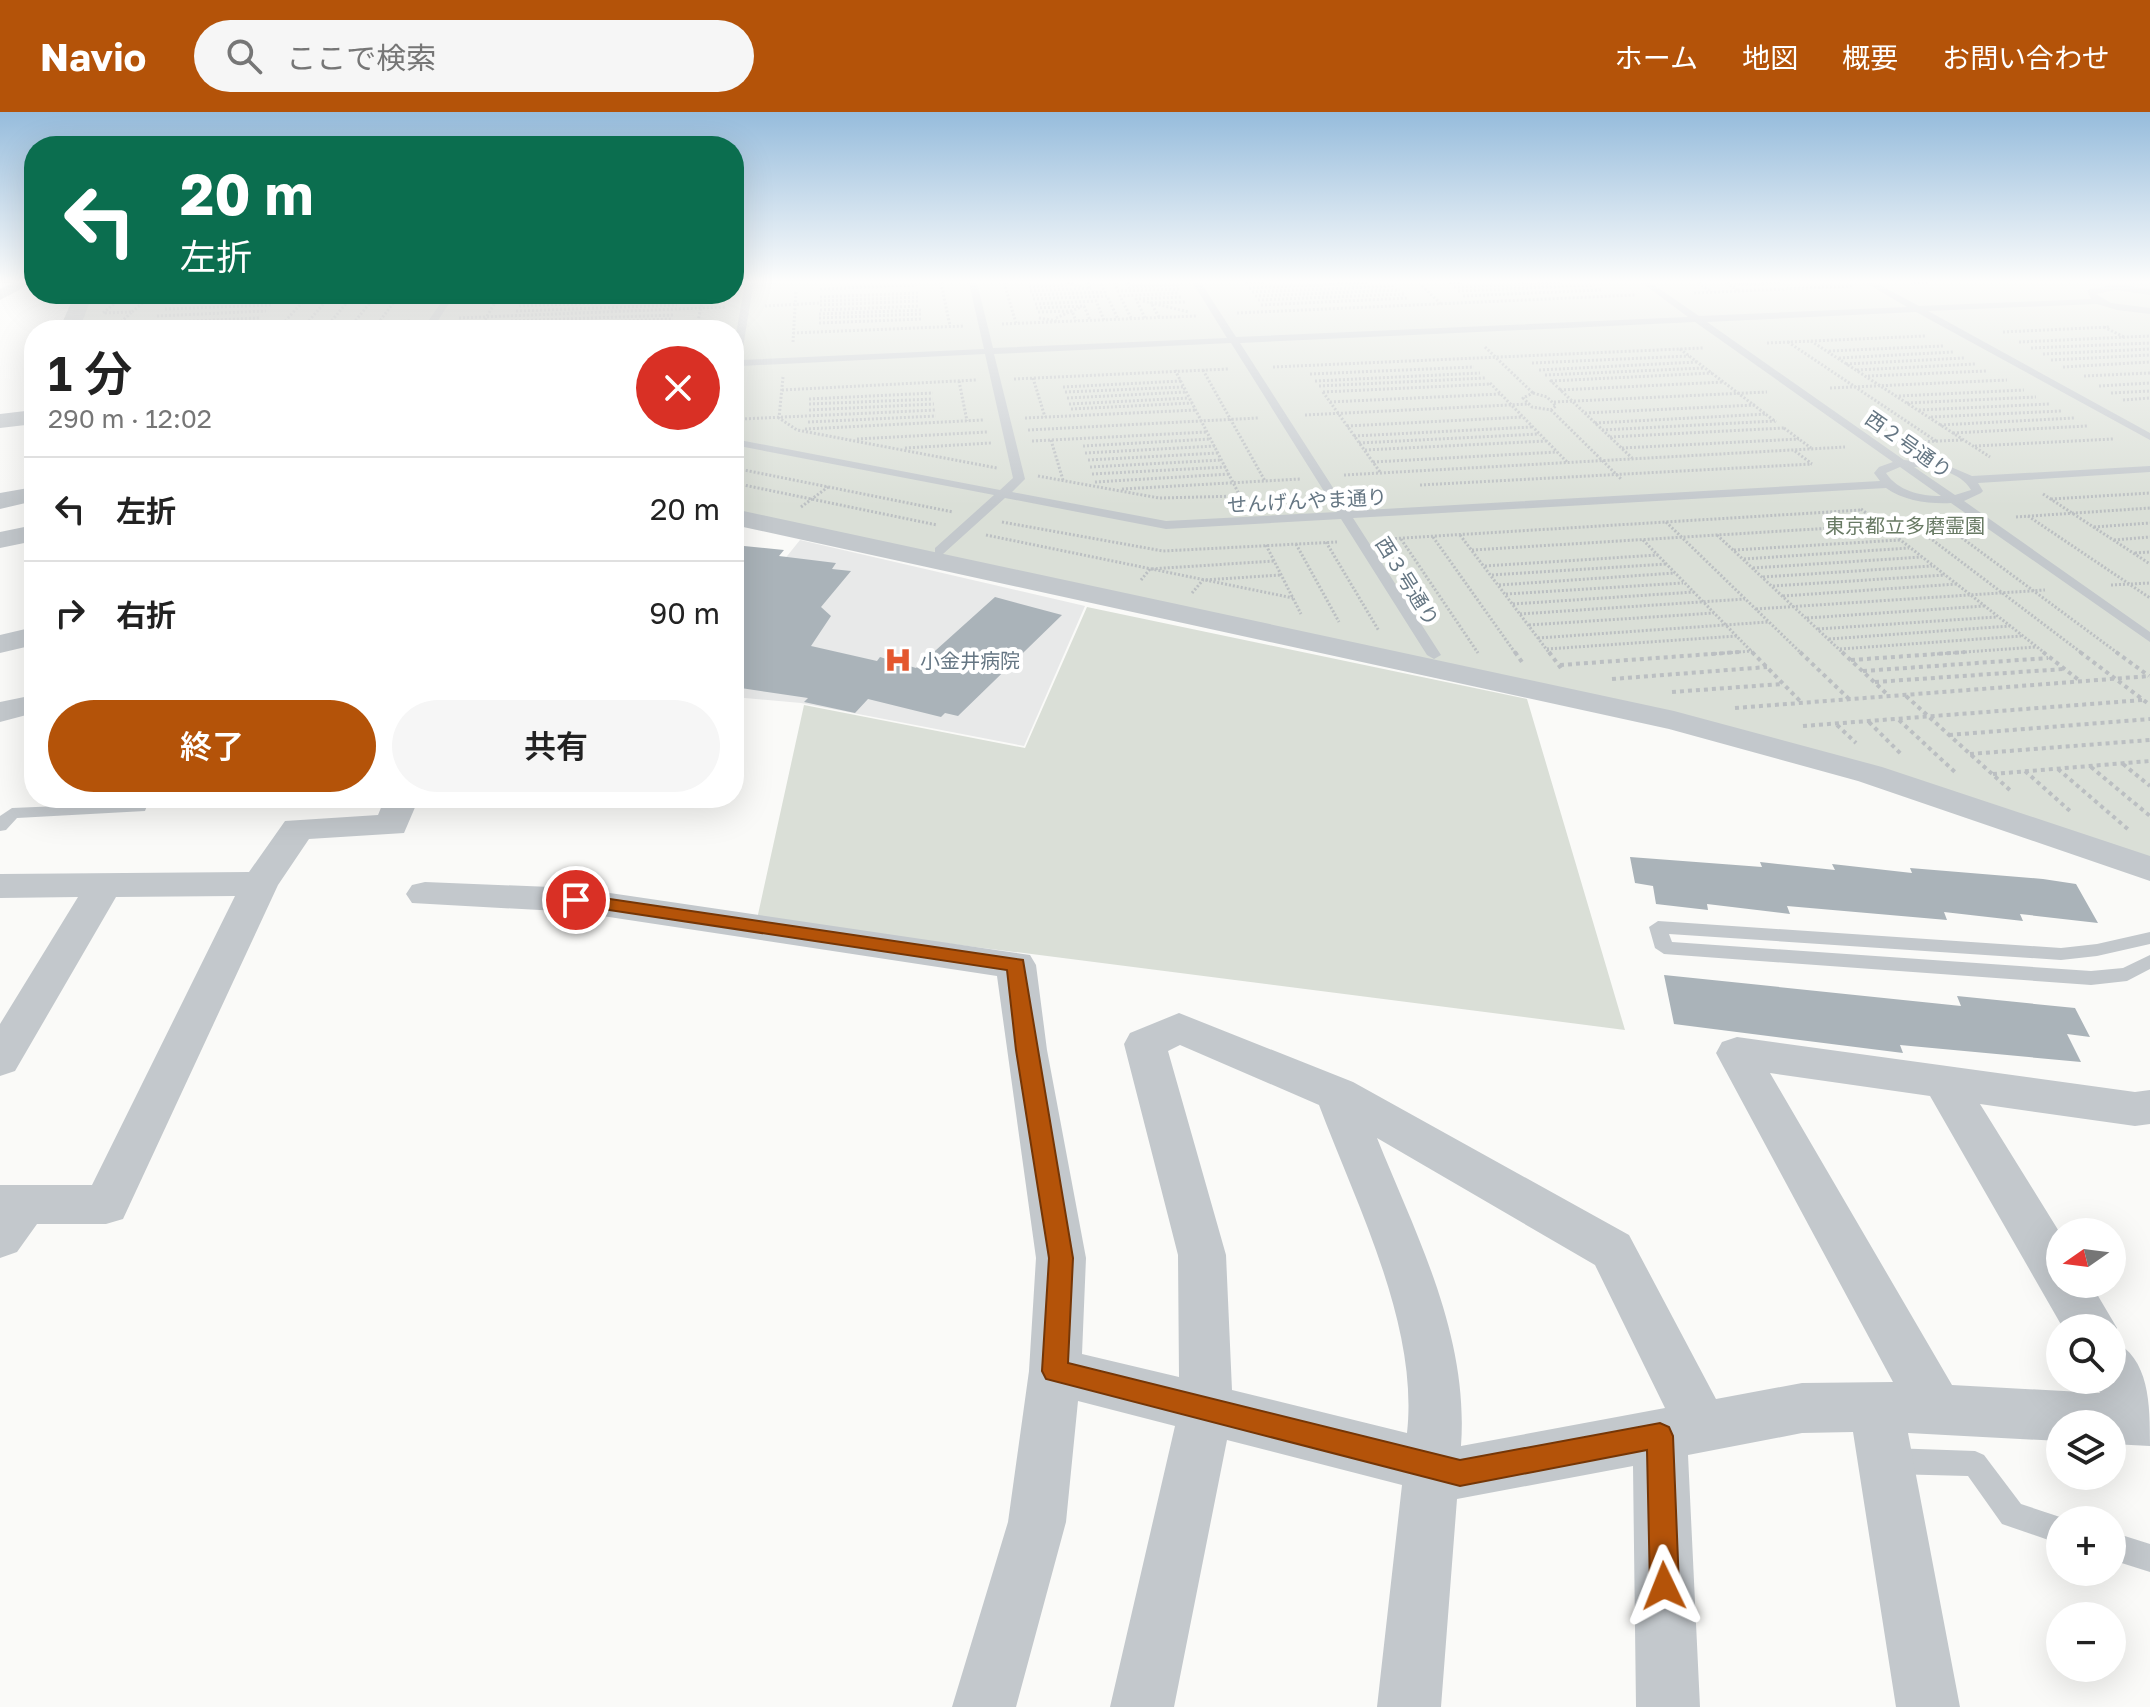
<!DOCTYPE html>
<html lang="ja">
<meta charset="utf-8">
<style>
body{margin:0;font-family:"Golos Text","Noto Sans JP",sans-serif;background:#f6f6f6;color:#222;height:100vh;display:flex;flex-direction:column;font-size:30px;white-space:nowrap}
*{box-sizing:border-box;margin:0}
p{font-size:26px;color:#767676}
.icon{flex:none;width:44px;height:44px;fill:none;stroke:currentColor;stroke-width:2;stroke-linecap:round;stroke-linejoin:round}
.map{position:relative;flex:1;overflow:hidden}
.panel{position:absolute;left:24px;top:208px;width:720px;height:488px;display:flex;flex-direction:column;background:#fff;border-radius:32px;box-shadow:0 8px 32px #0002}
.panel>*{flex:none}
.top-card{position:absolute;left:24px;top:24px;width:720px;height:168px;border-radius:32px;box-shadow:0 8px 32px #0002;background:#0b6e4f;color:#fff;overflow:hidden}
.needle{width:52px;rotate:256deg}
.buttons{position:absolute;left:2046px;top:1106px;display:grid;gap:16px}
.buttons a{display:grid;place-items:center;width:80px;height:80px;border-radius:50%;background:#fff;box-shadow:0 8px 32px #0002;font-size:40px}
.pin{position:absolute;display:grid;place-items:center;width:68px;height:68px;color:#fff;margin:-34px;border:4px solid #fff;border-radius:50%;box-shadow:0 2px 8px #0007}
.me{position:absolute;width:88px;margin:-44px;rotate:358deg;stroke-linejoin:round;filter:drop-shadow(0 0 6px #0008)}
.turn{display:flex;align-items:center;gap:28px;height:168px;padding:0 24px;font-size:36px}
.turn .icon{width:104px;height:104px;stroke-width:2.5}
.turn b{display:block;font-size:56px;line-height:68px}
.round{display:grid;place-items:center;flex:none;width:84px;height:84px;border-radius:42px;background:#f6f6f6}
.overview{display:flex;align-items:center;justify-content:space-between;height:136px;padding:0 24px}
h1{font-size:48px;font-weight:600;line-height:60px}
.button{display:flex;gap:16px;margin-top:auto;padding:16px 24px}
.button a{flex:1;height:92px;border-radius:48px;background:#b45309;color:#fff;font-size:32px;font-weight:600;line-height:92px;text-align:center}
.button a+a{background:#f6f6f6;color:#222}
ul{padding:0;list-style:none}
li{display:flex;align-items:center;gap:24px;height:104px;padding:0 24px;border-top:2px solid #e0e0e0}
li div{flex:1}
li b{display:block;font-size:30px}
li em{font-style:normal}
header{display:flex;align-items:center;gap:48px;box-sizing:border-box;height:112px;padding:0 40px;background:#b45309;color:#fff}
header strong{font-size:38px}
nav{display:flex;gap:44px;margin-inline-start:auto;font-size:28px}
.search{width:560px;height:72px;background:#f6f6f6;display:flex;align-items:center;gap:20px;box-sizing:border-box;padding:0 28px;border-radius:44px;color:#767676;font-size:30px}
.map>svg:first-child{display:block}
</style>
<header>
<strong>Navio</strong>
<div class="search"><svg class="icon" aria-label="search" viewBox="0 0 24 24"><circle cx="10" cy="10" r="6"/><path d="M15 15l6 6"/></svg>ここで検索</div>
<nav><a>ホーム</a><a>地図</a><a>概要</a><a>お問い合わせ</a></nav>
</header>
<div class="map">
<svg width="2150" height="1595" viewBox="0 0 2150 1595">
<rect width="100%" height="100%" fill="#fafaf8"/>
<polygon fill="#e8e9e9" points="800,428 1085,494 1024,634 801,591 734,585 734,510"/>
<g fill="#dadfd7">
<polygon points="734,171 2150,171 2150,747 1888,661 734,399 734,218 77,218 91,182 734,182"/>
<polygon points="1087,495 1527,587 1625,918 757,807 804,593 1025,636"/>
</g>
<g fill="#aab3b9">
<polygon points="734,433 784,438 779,444 836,451 832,457 851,459 821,495 831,504 811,534 877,549 880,545 916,556 995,485 1062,503 958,604 945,601 941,605 868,587 855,601 804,590 808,586 734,575"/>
<polygon points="1630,745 1762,755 1760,750 1835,758 1832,752 1912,761 1910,756 2043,767 2076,772 2098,811 2020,802 2023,809 1944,800 1947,808 1787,794 1790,802 1707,792 1708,798 1656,792 1653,774 1635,771"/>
<polygon points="1664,863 1961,894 1957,884 2075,896 2090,925 2067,922 2081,950 1900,933 1903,941 1674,912"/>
</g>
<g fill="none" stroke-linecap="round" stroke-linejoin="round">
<g stroke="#b3babf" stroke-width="4">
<polygon id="secondary" points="0,171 13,171 0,177"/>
</g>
<g stroke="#bbbfc2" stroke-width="3" stroke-dasharray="2 2" stroke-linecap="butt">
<polyline points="941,171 950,214"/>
<polyline points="1004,171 1016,211"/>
<polyline points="1067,171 1083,175"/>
<polyline points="1114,171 1118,179 1180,177"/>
<polyline points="1127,171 1129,175 1180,173"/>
<polyline points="1246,171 1266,171"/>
<polyline points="1419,171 1441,192"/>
<polyline points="1449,171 1462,171"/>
<polyline points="1698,171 1712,180"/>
<polyline points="1726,171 1738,178"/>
<polyline points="1914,171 1929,171"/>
<polyline points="1730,173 1781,171"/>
<polyline points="1029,175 1068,173"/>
<polyline points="1454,175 1560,171"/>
<polyline points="1249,176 1369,171"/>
<polyline points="820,177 917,173"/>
<polyline points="1030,179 1090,176 1088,171"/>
<polyline points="1458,179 1595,173"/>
<polyline points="1252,180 1396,174"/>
<polyline points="1694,181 1852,174"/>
<polyline points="1032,183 1105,180 1101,171"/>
<polyline points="1255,184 1400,178"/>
<polyline points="1463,184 1601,178"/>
<polyline points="820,185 918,181"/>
<polyline points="177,186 277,182"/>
<polyline points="524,186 620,182"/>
<polyline points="1033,187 1107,184 1118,207"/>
<polyline points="1258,188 1404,182"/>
<polyline points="820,189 919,185"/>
<polyline points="1143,189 1189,200"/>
<polyline points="521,190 679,183"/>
<polyline points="172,191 278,187"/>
<polyline points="1035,192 1096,189 1104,208"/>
<polyline points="820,193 919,189"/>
<polyline points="1261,193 1408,186"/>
<polyline points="519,194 678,188"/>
<polyline points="765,194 820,191"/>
<polyline points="1036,196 1084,194 1090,208"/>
<polyline points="165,197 272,193"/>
<polyline points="820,198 920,194"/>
<polyline points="516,199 677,193"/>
<polyline points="132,200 153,182"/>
<polyline points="1038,200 1072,199 1076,209"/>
<polyline points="1237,201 1635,183"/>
<polyline points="819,202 921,198"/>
<polyline points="157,204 266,199"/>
<polyline points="1159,205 1151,191 1185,190"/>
<polyline points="459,206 725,195"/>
<polyline points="819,206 921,202"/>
<polyline points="1039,206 1057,209"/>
<polyline points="1056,206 1081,195"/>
<polyline points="1131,206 1120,184 1179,181"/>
<polyline points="1145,206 1136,187 1182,185"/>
<polyline points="511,209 674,203"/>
<polyline points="149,211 259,206"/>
<polyline points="819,211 922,207"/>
<polyline points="1002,212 1196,204"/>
<polyline points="509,214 673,207"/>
<polyline points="2104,215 2124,225"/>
<polyline points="112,218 132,200 103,201 126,182"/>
<polyline points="184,218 410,209"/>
<polyline points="277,218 310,182"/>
<polyline points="301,218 332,182"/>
<polyline points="324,218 354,182"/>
<polyline points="348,218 377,182"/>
<polyline points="373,218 400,182"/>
<polyline points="479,218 500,182"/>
<polyline points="520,218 672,211"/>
<polyline points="626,218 671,216"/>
<polyline points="696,218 704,182"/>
<polyline points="2003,220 2109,215"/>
<polyline points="793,221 964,214"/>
<polyline points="1811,229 1990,345"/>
<polyline points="793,230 796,179"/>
<polyline points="1788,230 1936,329"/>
<polyline points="2019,230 2150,224"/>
<polyline points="1767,231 1925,224"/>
<polyline points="1485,235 1533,281"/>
<polyline points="2031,236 2150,231"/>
<polyline points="1680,237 1776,310"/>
<polyline points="1829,239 1943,234"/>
<polyline points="2043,242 2150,237"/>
<polyline points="1839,246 1953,240"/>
<polyline points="2051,248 2150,243"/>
<polyline points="1532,251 1689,244"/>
<polyline points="1846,252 1964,246"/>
<polyline points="1273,255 1703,236"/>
<polyline points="2063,255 2150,250"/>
<polyline points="1175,258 1240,384"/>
<polyline points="1203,258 1265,369"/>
<polyline points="1539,258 1697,250"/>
<polyline points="1857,258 1975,252"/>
<polyline points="1310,262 1474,255"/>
<polyline points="1545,263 1704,256"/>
<polyline points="1868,264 1986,259"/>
<polyline points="2084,264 2150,261"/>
<polyline points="783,265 779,306 797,318 997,356"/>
<polyline points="1033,266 1045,305"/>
<polyline points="1014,267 1228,257"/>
<polyline points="1550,268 1632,346"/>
<polyline points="959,269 967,309"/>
<polyline points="1315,269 1480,261"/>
<polyline points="1551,269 1712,261"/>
<polyline points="1490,271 1567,350"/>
<polyline points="1319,274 1485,266"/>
<polyline points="2099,274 2150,271"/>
<polyline points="1063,275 1181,269"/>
<polyline points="1830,276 2007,268"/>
<polyline points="782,278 976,268"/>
<polyline points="1560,278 1724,270"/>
<polyline points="1065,280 1183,275"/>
<polyline points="1323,280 1491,272"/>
<polyline points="1323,280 1380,360"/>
<polygon points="1533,281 1547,285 1556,294 1551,298 1532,295 1523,286"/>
<polyline points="2111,281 2150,279"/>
<polyline points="1899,284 2024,278"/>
<polyline points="1067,286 1186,280"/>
<polyline points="809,287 933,281"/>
<polyline points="2123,288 2150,286"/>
<polyline points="1330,290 1500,282"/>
<polyline points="1554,290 1767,280"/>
<polyline points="1907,291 2036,285"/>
<polyline points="809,292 933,287"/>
<polyline points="1069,292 1189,286"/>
<polyline points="1071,297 1192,291"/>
<polyline points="809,298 934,292"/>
<polyline points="1551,298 1621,367"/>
<polyline points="1919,298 2049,292"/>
<polyline points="1585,301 1755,293"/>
<polyline points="1305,303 1529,292"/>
<polyline points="1931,305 2061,299"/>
<polyline points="1025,306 1196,298"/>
<polyline points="741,307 935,298"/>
<polyline points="808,310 936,304"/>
<polyline points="1595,311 1767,302"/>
<polyline points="1940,313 2074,306"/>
<polyline points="1347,314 1523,305"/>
<polyline points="1784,316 1811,336"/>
<polyline points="805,317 983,308"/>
<polyline points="1028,318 1258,306"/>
<polyline points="1602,318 1775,309"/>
<polyline points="1953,321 2087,314"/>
<polyline points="1354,324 1532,315"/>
<polyline points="1610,325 1784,316"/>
<polyline points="857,327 987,320"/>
<polyline points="1051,328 1063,368"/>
<polyline points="1032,329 1207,320"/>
<polyline points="1916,330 1962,328"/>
<polyline points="1359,331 1539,322"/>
<polyline points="1083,334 1211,327"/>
<polyline points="1975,334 2113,327"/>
<polyline points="905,336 991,331"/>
<polyline points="1622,336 1799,327"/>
<polyline points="1365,338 1546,329"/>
<polyline points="1795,339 1812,352"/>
<polyline points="1085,341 1215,334"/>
<polyline points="1088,348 1218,341"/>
<polyline points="1373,350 1557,340"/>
<polyline points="1090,355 1222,348"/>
<polyline points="734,356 953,400"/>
<polyline points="1092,362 1226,355"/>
<polyline points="1344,363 1845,335"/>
<polyline points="1038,364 1159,386 1241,384"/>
<polyline points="1095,370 1230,362"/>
<polyline points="734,371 937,413"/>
<polyline points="1420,373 1812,352"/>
<polyline points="1122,377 1300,367"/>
<polyline points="2043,382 2150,452"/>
<polyline points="2051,387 2150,381"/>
<polyline points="801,395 828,375"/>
<polyline points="1861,397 2046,542"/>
<polyline points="2028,404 2150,486"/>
<polyline points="2016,405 2150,396"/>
<polyline points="1939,409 2119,542"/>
<polyline points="1002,410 1163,439 1337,430"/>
<polyline points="1666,410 1802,542"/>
<polyline points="1910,411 2083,542"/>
<polyline points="2094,415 2150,411"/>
<polyline points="986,423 1293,486"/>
<polyline points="1460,423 1550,542"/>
<polyline points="1717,423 1844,542"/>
<polyline points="1433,425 1516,542"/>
<polyline points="1387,427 1862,398"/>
<polyline points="1401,427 1478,541"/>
<polyline points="1643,428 1754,542"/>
<polyline points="2114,428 2150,425"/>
<polyline points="1326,430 1379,519"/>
<polyline points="1296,432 1339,510"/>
<polyline points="1266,433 1301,502"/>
<polyline points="1472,438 1930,410"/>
<polyline points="1734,438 1900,428"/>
<polyline points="2135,441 2150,440"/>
<polyline points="1744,447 1909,436"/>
<polyline points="1485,454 1658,443"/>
<polyline points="1753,456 1922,445"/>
<polyline points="1492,463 1666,452"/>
<polyline points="1763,465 1932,454"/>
<polyline points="1141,468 1150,457 1274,449"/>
<polyline points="1499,473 1675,461"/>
<polyline points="2111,473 2150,471"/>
<polyline points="1773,474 1945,463"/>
<polyline points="1192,481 1203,468 1281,463"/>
<polyline points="1506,482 1683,471"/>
<polyline points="1783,484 1957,472"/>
<polyline points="1513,492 1694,480"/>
<polyline points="1756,497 2045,478"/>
<polyline points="1520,502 1745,487"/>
<polyline points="1807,506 1984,494"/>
<polyline points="1529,513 1714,501"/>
<polyline points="1818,517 1996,505"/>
<polyline points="1538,526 1768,510"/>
<polyline points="1829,527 2010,514"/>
<polyline points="1547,537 1737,524"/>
<polyline points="1840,537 2021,524"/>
<polyline points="1711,542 1752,539"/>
<polyline points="1937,542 2036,535"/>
</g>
<g stroke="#bbbfc2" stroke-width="4" stroke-dasharray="4 4" stroke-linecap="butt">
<polyline points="1515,540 1522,550"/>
<polyline points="1549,540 1563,559"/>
<polyline points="1752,540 1801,590"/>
<polyline points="1800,540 1849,587"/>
<polyline points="1842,540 1888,583"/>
<polyline points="2043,540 2080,569"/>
<polyline points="2080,540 2150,593"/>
<polyline points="2116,540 2149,564"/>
<polyline points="1851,548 1965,540"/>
<polyline points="1560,553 1739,540"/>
<polyline points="1863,559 2048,546"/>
<polyline points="1612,567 1767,555"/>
<polyline points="1875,570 2064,557"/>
<polyline points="1672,580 1782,572"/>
<polyline points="1906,584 2011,679"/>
<polyline points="1735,596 2150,564"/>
<polyline points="1899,608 1956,661"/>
<polyline points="1869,610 1901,642"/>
<polyline points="1837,613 1856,631"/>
<polyline points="1803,614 2143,588"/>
<polyline points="1949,623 2150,607"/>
<polyline points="1970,642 2150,628"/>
<polyline points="2123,652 2150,674"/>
<polyline points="2091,655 2150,704"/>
<polyline points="2058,657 2130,719"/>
<polyline points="2025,659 2070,699"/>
<polyline points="1993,662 2150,649"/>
</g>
<g fill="#c3c8cc" fill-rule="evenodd">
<path d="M745 171H784L753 174 741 248 984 237 969 171H977L993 236 1227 226 1193 171H1201L1236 225 1688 205 1642 171H1651L1699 204 1907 195 1866 171H1876L1919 194 2091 187 2087 178 2116 172 2150 177V183L2116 178 2096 182 2111 191 2150 196V202L2117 198 2097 192 1928 199 2150 321V328L1916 200 1707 210 1904 348 1944 352 1972 364 2150 354V360L1978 371 1983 379 1981 381 1964 389 2150 520V530L1951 391C1929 392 1904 389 1886 376L1353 406 1441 543 1434 547 1427 543 1341 407 1166 417 1005 386 943 442H935V436L994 383 734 333V327L1000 378 1013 366 985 242 741 254 739 264 734 267V234ZM1695 210 1893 350 1879 355 1874 361 1880 369 1348 399 1240 231ZM1231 231 1337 400 1166 409 1012 380 1025 367 994 242ZM1900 355 1941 384C1920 384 1898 379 1886 361ZM1914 355C1935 356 1960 359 1971 378L1955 383Z"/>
<polygon points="447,182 455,182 432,218 422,218"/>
<polygon points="134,686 150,686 145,699 17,706 6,718 0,719 0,704 12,696 132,691"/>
<polygon points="1658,809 2061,836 2097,832 2150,820 2150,832 2097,844 2061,848 1669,822 1672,830 2091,859 2123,856 2150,843 2150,857 2127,869 2091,873 1664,842 1655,836 1649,815"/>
<polygon points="1890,1336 1975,1339 1984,1343 2021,1392 2069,1408 2060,1408 2060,1432 2002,1412 1968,1364 1890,1362 1881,1358 1877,1349 1881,1340"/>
<polygon points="2112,1420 2150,1432 2150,1460 2112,1448"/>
</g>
<g fill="#c3c8cc" fill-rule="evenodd">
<polygon points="9,171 32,171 0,188 0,175"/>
<polygon points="75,182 93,182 79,218 59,218"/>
<polygon points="34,298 34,312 0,316 0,302"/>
<polygon points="34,375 34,389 0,397 0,381"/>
<polygon points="734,397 1674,599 1882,655 2150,744 2150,769 1858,669 1669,617 734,413"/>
<polygon points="34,413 34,429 0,436 0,420"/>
<polygon points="34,515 34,533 0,541 0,523"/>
<polygon points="34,583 34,601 0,610 0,590"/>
<polygon points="385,686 419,686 404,721 309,727 278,773 123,1107 106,1112 37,1112 17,1140 0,1146 0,1073 92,1073 235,784 116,785 15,959 0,964 0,912 78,785 0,786 0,762 249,760 285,709 378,703"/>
<path d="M425 770 576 776 1030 843 1036 853 1047 938 1086 1146 1082 1242 1179 1265 1178 1143 1124 932 1130 921 1179 901 1353 970 1629 1123 1716 1287 1802 1271 1893 1270 1716 941 1722 930 1737 925 2135 980 2150 978V1012L2135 1014 1980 992 2060 1121V1172H2091L2117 1216 2112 1226V1216H2063L1930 984 1770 961 1952 1273 2100 1281 2093 1268H2112V1228C2150 1246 2150 1292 2150 1334L2112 1332V1312H2060V1329L1908 1321 1960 1595H1896L1853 1320 1802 1321 1688 1343 1700 1595H1636L1633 1354 1457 1387 1441 1595H1377L1402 1373 1227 1328 1174 1595H1110L1175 1314 1078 1289 1066 1410 1016 1595H952L1008 1410 1029 1259 1036 1146 997 864 576 800 412 791 406 782 412 773ZM1180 933 1319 993C1356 1092 1419 1213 1407 1321L1232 1278 1226 1143 1168 939ZM1377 1026 1595 1153 1665 1296 1461 1334C1469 1224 1417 1125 1377 1026Z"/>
</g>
<use href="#secondary" fill="#fff" fill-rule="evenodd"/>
</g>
<linearGradient id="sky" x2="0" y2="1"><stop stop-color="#96bcdc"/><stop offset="0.43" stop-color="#fdfdfc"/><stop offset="1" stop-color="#fdfdfc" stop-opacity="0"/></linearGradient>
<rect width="2150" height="394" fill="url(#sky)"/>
<polygon fill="#b45309" stroke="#753606" stroke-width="2" points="576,782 1023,848 1073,1146 1068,1251 1460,1348 1660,1311 1669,1315 1673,1324 1679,1474 1674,1484 1664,1489 1654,1484 1650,1474 1647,1338 1460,1374 1046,1267 1042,1259 1049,1146 1016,938 1007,858 569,792 569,784"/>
<defs>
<g id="hospital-bare" transform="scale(2.16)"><path d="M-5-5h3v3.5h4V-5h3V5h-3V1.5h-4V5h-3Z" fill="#e4572e" stroke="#fff" stroke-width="2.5" paint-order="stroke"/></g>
</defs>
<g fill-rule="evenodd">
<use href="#hospital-bare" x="898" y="548"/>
</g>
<g text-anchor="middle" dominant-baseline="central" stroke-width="8" stroke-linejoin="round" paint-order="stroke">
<g font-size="20" fill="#657683" stroke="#fff">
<text transform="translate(1909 332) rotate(35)">西２号通り</text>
<text transform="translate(1307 388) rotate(-3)">せんげんやま通り</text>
<text transform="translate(1408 469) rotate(58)">西３号通り</text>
</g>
<g font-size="20" fill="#687a64" stroke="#fff">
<text x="1905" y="413">東京都立多磨霊園</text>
</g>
<g font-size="20" fill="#657683" stroke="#fff" text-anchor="start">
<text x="920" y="548">小金井病院</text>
</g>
</g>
</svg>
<div class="buttons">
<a><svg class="needle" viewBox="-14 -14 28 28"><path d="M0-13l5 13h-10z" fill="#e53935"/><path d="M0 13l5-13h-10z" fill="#767676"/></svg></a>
<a><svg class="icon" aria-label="search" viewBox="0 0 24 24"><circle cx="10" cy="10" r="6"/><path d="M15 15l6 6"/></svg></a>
<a><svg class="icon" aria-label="layers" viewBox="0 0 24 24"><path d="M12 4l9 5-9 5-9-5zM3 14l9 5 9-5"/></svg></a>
<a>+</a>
<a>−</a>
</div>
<div class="pin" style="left:576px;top:788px;background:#d93025"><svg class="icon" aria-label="arrive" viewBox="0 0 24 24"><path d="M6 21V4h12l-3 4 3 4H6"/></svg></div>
<svg class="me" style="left:1664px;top:1474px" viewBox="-20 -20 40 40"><path d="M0-17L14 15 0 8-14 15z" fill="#b45309" stroke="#fff" stroke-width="4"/></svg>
<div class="top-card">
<div class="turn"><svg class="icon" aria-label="left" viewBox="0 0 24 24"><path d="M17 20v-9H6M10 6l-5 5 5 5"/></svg><div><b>20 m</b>左折</div></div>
</div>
<section class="panel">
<div class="overview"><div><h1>1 分</h1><p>290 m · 12:02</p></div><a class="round" style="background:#d93025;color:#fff"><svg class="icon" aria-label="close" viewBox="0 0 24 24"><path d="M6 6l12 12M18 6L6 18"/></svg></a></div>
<ul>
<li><svg class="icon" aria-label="left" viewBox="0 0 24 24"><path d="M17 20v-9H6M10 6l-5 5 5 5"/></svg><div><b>左折</b></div><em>20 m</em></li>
<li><svg class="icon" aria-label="right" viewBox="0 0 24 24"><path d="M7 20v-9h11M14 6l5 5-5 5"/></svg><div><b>右折</b></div><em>90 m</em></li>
</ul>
<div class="button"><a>終了</a><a>共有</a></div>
</section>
</div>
